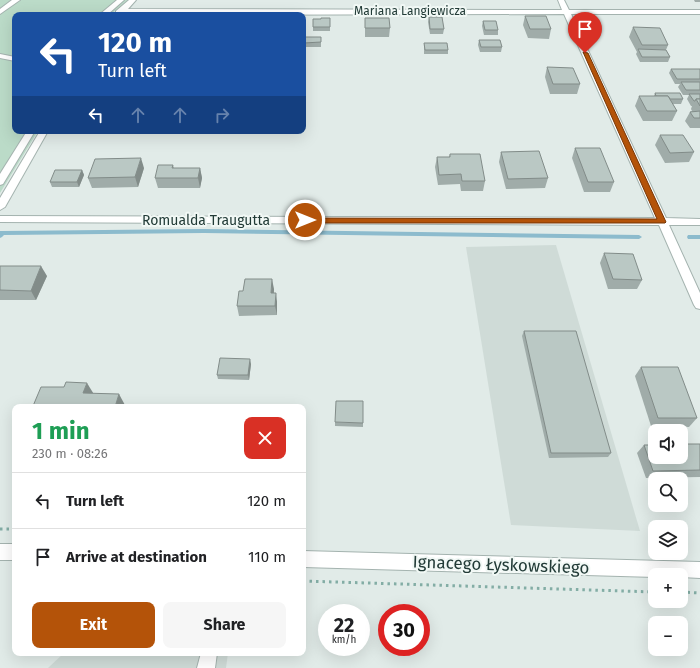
<!DOCTYPE html>
<meta charset="utf-8">
<style>
body{margin:0;font-family:"Fira Sans",sans-serif;background:#f6f6f6;color:#202124;height:100vh;display:flex;flex-direction:column;font-size:15px;white-space:nowrap}
*{box-sizing:border-box;margin:0}
p{font-size:13px;color:#757577}
.icon{flex:none;width:22px;height:22px;fill:none;stroke:currentColor;stroke-width:2;stroke-linecap:round;stroke-linejoin:round}
.map{position:relative;flex:1;overflow:hidden}
.drawer{position:absolute;left:12px;top:404px;width:294px;height:252px;display:flex;flex-direction:column;background:#fff;border-radius:8px;box-shadow:0 4px 16px #0002}
.drawer>*{flex:none}
.hud{position:absolute;left:12px;top:12px;width:294px;height:122px;border-radius:8px;box-shadow:0 4px 16px #0002;background:#1a4fa0;color:#fff;overflow:hidden}
.tools{position:absolute;left:648px;top:424px;display:grid;gap:8px}
.tools a{display:grid;place-items:center;width:40px;height:40px;border-radius:8px;background:#fff;box-shadow:0 4px 16px #0002;font-size:20px}
.speed{position:absolute;left:318px;top:604px;display:flex;gap:8px;font-size:20px;font-weight:700;text-align:center}
.speed>*{display:grid;place-content:center;width:52px;height:52px;border-radius:50%;background:#fff;box-shadow:0 4px 16px #0002;line-height:1}
.speed small{font-size:10px;font-weight:400}
.speed .limit{border:6px solid #d22;background:#fff;color:#111}
.pin{position:absolute;display:grid;place-items:center;width:34px;height:34px;color:#fff;margin:-41px -17px;border-radius:50% 50% 50% 0;rotate:-45deg;box-shadow:0 0 4px #0007}
.pin .icon{rotate:45deg}
.me{position:absolute;width:44px;margin:-22px;rotate:90deg;stroke-linejoin:round;filter:drop-shadow(0 0 3px #0008)}
.turn{display:flex;align-items:center;gap:14px;height:84px;padding:0 20px;font-size:18px}
.turn .icon{width:52px;height:52px;stroke-width:2.5}
.turn b{display:block;font-size:28px;line-height:34px}
.lanes{display:flex;align-items:center;height:38px;padding:0 20px;background:#0003;justify-content:center;gap:20px;direction:ltr}
.lanes .off{opacity:.35}
.round{display:grid;place-items:center;flex:none;width:42px;height:42px;border-radius:8px;background:#f6f6f6}
.summary{display:flex;align-items:center;justify-content:space-between;height:68px;padding:0 20px}
h1{font-size:24px;font-weight:700;line-height:30px;color:#1e9e55}
.cta{display:flex;gap:8px;margin-top:auto;padding:8px 20px}
.cta a{flex:1;height:46px;border-radius:8px;background:#b45309;color:#fff;font-size:16px;font-weight:700;line-height:46px;text-align:center}
.cta a+a{background:#f6f6f6;color:#202124}
ul{padding:0;list-style:none}
li{display:flex;align-items:center;gap:12px;height:56px;padding:0 20px;border-top:1px solid #e0e0e0}
li div{flex:1}
li b{display:block;font-size:15px}
li em{font-style:normal}
.map>svg:first-child{display:block}
</style>
<div class="map">
<svg width="700" height="668" viewBox="0 0 700 668">
<rect width="100%" height="100%" fill="#e1ebe8"/>
<g fill="#cfdbd7">
<polygon points="556,245 640,531 511,525 466,247"/>
<polygon points="64,653 228,653 226,668 48,668"/>
</g>
<polygon fill="#bbdbc8" points="0,0 128,0 110,15 15,15 15,131 38,131 0,193"/>
<g fill="none" stroke-linecap="round" stroke-linejoin="round">
<g fill="#8cbbcd" fill-rule="evenodd">
<polygon points="204,229 639,235 642,237 639,239 204,233 4,235 2,237 0,238 0,231 2,231"/>
<polygon points="688,235 700,235 700,239 688,239 687,237"/>
</g>
<g stroke="#a4b3af" stroke-width="2">
<g id="minor">
<polygon points="12,0 20,0 0,14 0,9"/>
<polygon points="117,0 124,0 107,15 99,15"/>
<polygon points="129,0 136,0 128,9 562,10 558,0 564,0 569,10 700,10 700,14 571,14 666,218 700,219 700,225 669,225 700,293 700,309 696,308 694,305 659,225 0,222 0,216 655,218 564,14 116,15 116,11"/>
<polygon points="0,54 15,57 15,61 0,58"/>
<polygon points="27,131 35,131 3,184 0,185 0,174"/>
<polygon points="40,131 48,131 5,207 0,210 0,198"/>
<rect x="0" y="544" width="15" height="16"/>
<polygon points="303,551 700,562 700,578 681,577 681,575 655,575 655,577 303,567"/>
<polygon points="201,653 217,653 215,668 197,668"/>
</g>
</g>
<g stroke="#83ada5" stroke-width="3" stroke-dasharray="2.5 4" stroke-linecap="butt">
<polyline points="0,529 15,529"/>
<polyline points="303,581 655,592"/>
<polyline points="681,592 700,593"/>
</g>
<use href="#minor" fill="#fff" fill-rule="evenodd"/>
</g>
<g fill="#a0aca9">
<polygon points="694,0 700,0 700,2 695,2"/>
<polygon points="525,16 551,29 549,39 528,38 523,25"/>
<polygon points="429,17 444,29 443,34 430,34 428,22"/>
<polygon points="330,18 330,31 313,31 313,27 321,19"/>
<polygon points="365,18 390,28 389,37 365,37"/>
<polygon points="483,21 498,30 498,35 484,35 482,26"/>
<polygon points="633,27 668,45 666,50 670,57 668,62 640,62 636,54 637,52 629,37"/>
<polygon points="321,37 321,47 305,47 304,43"/>
<polygon points="479,40 502,47 501,52 480,52 478,45"/>
<polygon points="424,43 448,50 448,54 424,54"/>
<polygon points="547,67 580,84 577,94 550,94 545,77"/>
<polygon points="671,69 700,69 700,128 690,128 685,121 690,112 692,111 691,109 692,106 691,106 687,99 689,95 683,95 678,87 680,84 675,84 669,73"/>
<polygon points="655,93 683,99 681,104 673,104 677,111 672,121 643,121 635,106 639,96 654,96"/>
<polygon points="660,135 694,152 689,162 665,163 655,145"/>
<polygon points="575,148 614,182 610,192 584,192 572,158"/>
<polygon points="501,152 548,178 545,188 506,189 499,162"/>
<polygon points="450,154 485,181 483,191 461,191 460,184 438,185 435,167 437,157 449,157"/>
<polygon points="173,165 174,168 200,168 202,178 200,188 158,188 155,178"/>
<polygon points="144,168 138,187 92,188 88,178"/>
<polygon points="82,170 84,175 79,187 52,187 50,182"/>
<polygon points="604,253 642,280 637,289 608,289 600,263"/>
<polygon points="0,266 47,276 36,300 0,300"/>
<polygon points="274,289 274,293 277,302 277,315 239,316 237,306"/>
<polygon points="524,331 611,453 608,457 549,458 522,336"/>
<polygon points="251,364 249,380 218,379 217,375"/>
<polygon points="641,367 697,418 689,427 651,426 635,376"/>
<polygon points="335,422 363,423 363,427 335,426"/>
<polygon points="700,444 700,477 646,478 637,453 644,445"/>
</g>
<g fill="#828c89">
<polygon points="141,158 144,168 138,187 135,177"/>
<polygon points="200,168 202,178 200,188 198,178"/>
<polygon points="82,170 84,175 79,187 77,182"/>
<polygon points="41,266 47,276 36,300 31,291"/>
<polygon points="272,279 274,289 273,302 271,293"/>
<polygon points="276,293 277,302 277,315 275,306"/>
<polygon points="250,359 251,364 249,380 248,375"/>
<polygon points="87,383 95,396 83,393"/>
<polygon points="119,394 126,407 115,407"/>
</g>
<g fill="#bac8c4" stroke="#828c89">
<polygon points="525,16 546,16 551,29 530,29"/>
<polygon points="429,17 442,17 444,29 430,29"/>
<polygon points="321,18 330,18 330,27 313,27 313,19 321,19"/>
<polygon points="365,18 389,18 390,28 365,28"/>
<polygon points="483,21 496,21 498,30 485,30"/>
<polygon points="633,27 660,28 668,45 642,45"/>
<polygon points="305,37 321,37 321,42 304,43"/>
<polygon points="479,40 500,40 502,47 481,47"/>
<polygon points="424,43 447,43 448,50 425,50"/>
<polygon points="638,49 666,50 670,57 642,57"/>
<polygon points="547,67 573,68 580,84 553,84"/>
<polygon points="671,69 700,69 700,79 677,79"/>
<polygon points="681,82 700,82 700,90 686,90"/>
<polygon points="655,93 680,93 683,99 670,99 668,96 656,96"/>
<polygon points="689,94 700,94 700,99 696,99 695,101 694,101"/>
<polygon points="639,96 668,96 677,111 647,111"/>
<polygon points="696,99 700,99 700,106"/>
<polygon points="700,111 700,118 694,118 690,112"/>
<polygon points="660,135 683,135 694,152 670,153"/>
<polygon points="575,148 600,148 614,182 588,182"/>
<polygon points="539,151 548,178 508,179 501,152"/>
<polygon points="450,154 480,154 485,181 462,181 461,174 439,175 437,157 450,157"/>
<polygon points="141,158 135,177 88,178 95,159"/>
<polygon points="158,165 173,165 172,168 200,168 198,178 155,178"/>
<polygon points="55,170 82,170 77,182 50,182"/>
<polygon points="604,253 633,254 642,280 613,279"/>
<polygon points="0,266 41,266 31,291 0,290"/>
<polygon points="245,279 272,279 271,293 276,293 275,306 237,306 239,291 243,291"/>
<polygon points="524,331 576,331 611,453 551,453"/>
<polygon points="220,358 250,359 248,375 217,375"/>
<polygon points="641,367 678,367 697,418 658,418"/>
<polygon points="66,382 87,383 83,393 119,394 115,407 25,407 33,406 41,387 64,387"/>
<polygon points="336,401 363,401 363,423 335,422"/>
<polygon points="15,414 15,422 14,422 13,416"/>
<polygon points="681,444 700,444 700,470 653,471 644,445 655,445 655,457 681,457"/>
</g>
<polygon fill="#b45309" stroke="#753606" points="583,52 588,53 666,222 665,223 305,223 301,220 305,218 657,219"/>
<g text-anchor="middle" dominant-baseline="central" stroke-width="4" stroke-linejoin="round" paint-order="stroke">
<g font-size="12" fill="#223b37" stroke="#f1f8f5">
<text x="410" y="11">Mariana Langiewicza</text>
</g>
<g font-size="14" fill="#223b37" stroke="#f1f8f5">
<text x="206" y="220">Romualda Traugutta</text>
</g>
<g font-size="17" fill="#223b37" stroke="#f1f8f5">
<text transform="translate(501 565) rotate(2)">Ignacego Łyskowskiego</text>
</g>
</g>
</svg>
<div class="tools">
<a><svg class="icon" aria-label="sound" viewBox="0 0 24 24"><path d="M4 9h4l5-4v14l-5-4H4zM17 9q2 3 0 6"/></svg></a>
<a><svg class="icon" aria-label="search" viewBox="0 0 24 24"><circle cx="10" cy="10" r="6"/><path d="M15 15l6 6"/></svg></a>
<a><svg class="icon" aria-label="layers" viewBox="0 0 24 24"><path d="M12 4l9 5-9 5-9-5zM3 14l9 5 9-5"/></svg></a>
<a>+</a>
<a>−</a>
</div>
<div class="speed"><div>22<small>km/h</small></div><div class="limit">30</div></div>
<div class="pin" style="left:585px;top:53px;background:#d93025"><svg class="icon" aria-label="arrive" viewBox="0 0 24 24"><path d="M6 21V4h12l-3 4 3 4H6"/></svg></div>
<svg class="me" style="left:305px;top:220px" viewBox="-20 -20 40 40"><circle r="17" fill="#b45309" stroke="#fff" stroke-width="3"/><path d="M0-11L8 9 0 5-8 9z" fill="#fff"/></svg>
<div class="hud">
<div class="turn"><svg class="icon" aria-label="left" viewBox="0 0 24 24"><path d="M17 20v-9H6M10 6l-5 5 5 5"/></svg><div><b>120 m</b>Turn left</div></div>
<div class="lanes"><svg class="icon" aria-label="left" viewBox="0 0 24 24"><path d="M17 20v-9H6M10 6l-5 5 5 5"/></svg><svg class="icon off" aria-label="ahead" viewBox="0 0 24 24"><path d="M12 20V5M6 11l6-6 6 6"/></svg><svg class="icon off" aria-label="ahead" viewBox="0 0 24 24"><path d="M12 20V5M6 11l6-6 6 6"/></svg><svg class="icon off" aria-label="right" viewBox="0 0 24 24"><path d="M7 20v-9h11M14 6l5 5-5 5"/></svg></div>
</div>
<section class="drawer">
<div class="summary"><div><h1>1 min</h1><p>230 m · 08:26</p></div><a class="round" style="background:#d93025;color:#fff"><svg class="icon" aria-label="close" viewBox="0 0 24 24"><path d="M6 6l12 12M18 6L6 18"/></svg></a></div>
<ul>
<li><svg class="icon" aria-label="left" viewBox="0 0 24 24"><path d="M17 20v-9H6M10 6l-5 5 5 5"/></svg><div><b>Turn left</b></div><em>120 m</em></li>
<li><svg class="icon" aria-label="arrive" viewBox="0 0 24 24"><path d="M6 21V4h12l-3 4 3 4H6"/></svg><div><b>Arrive at destination</b></div><em>110 m</em></li>
</ul>
<div class="cta"><a>Exit</a><a>Share</a></div>
</section>
</div>
